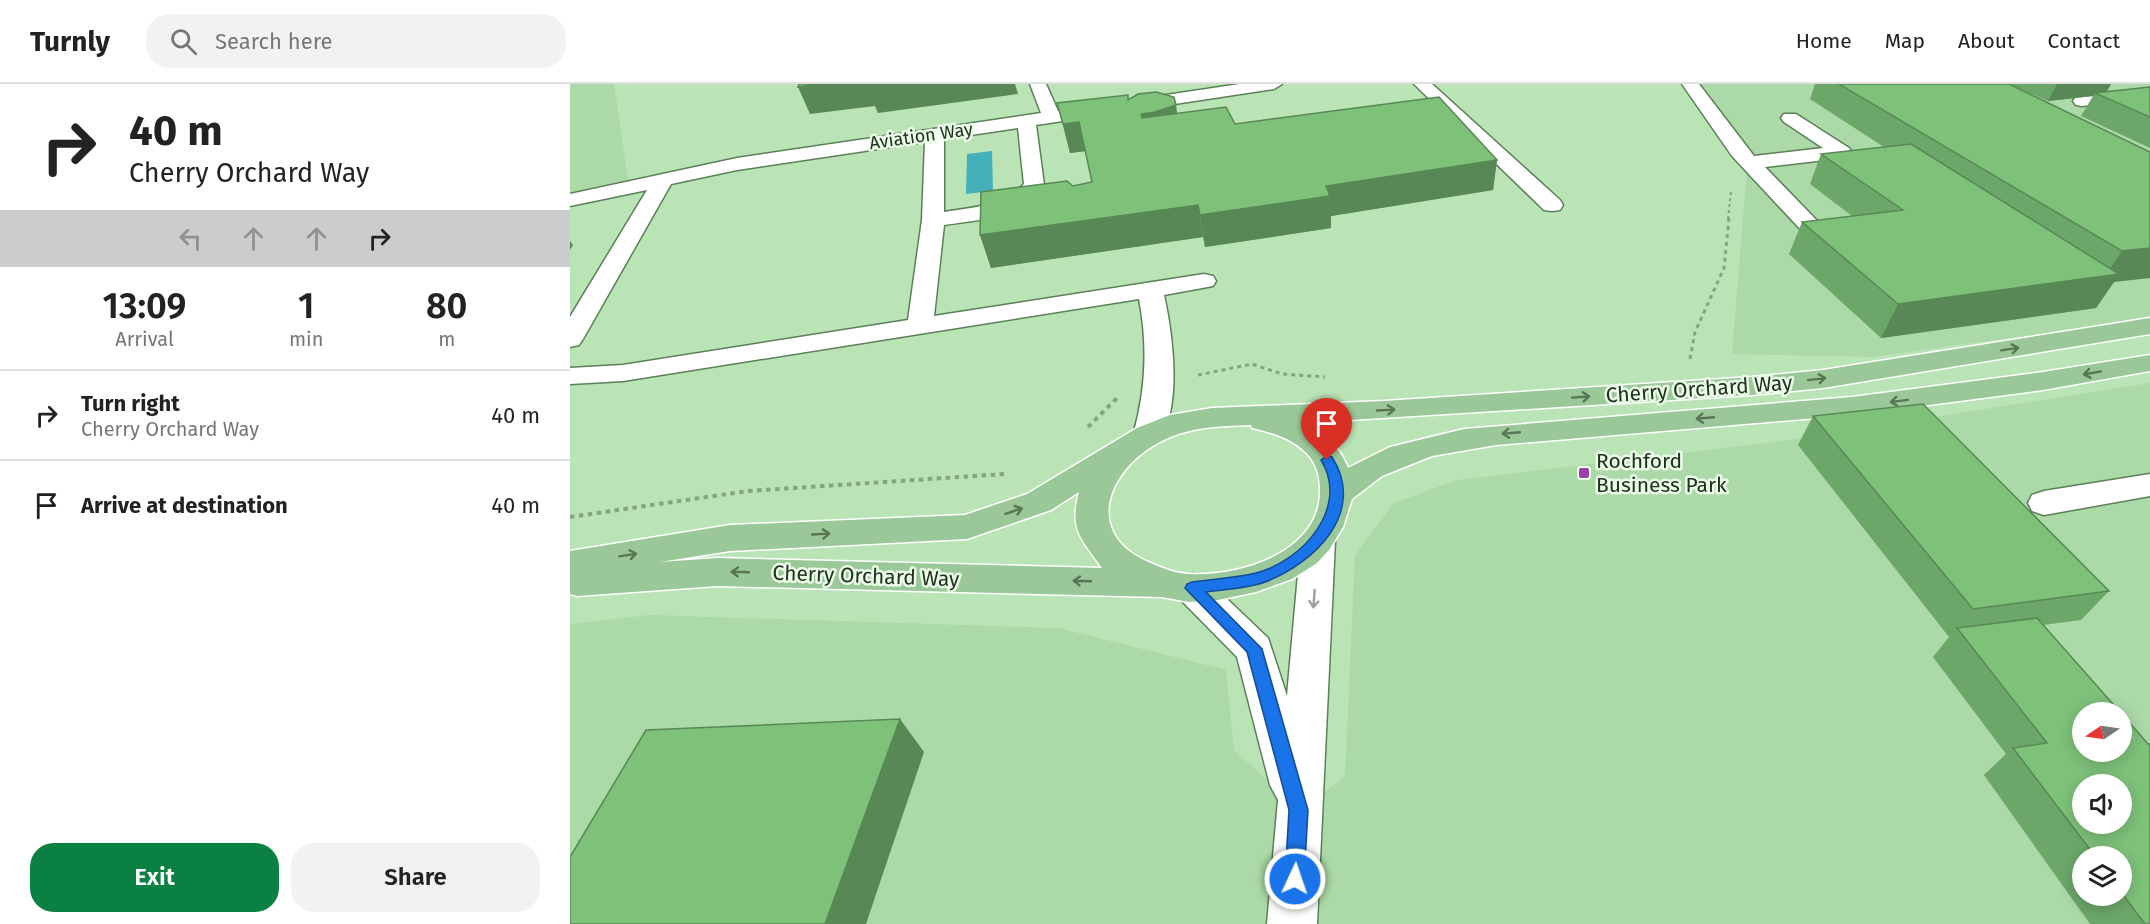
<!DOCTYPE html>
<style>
body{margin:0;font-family:"Fira Sans",sans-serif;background:#f2f2f2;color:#222;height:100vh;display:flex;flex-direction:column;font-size:22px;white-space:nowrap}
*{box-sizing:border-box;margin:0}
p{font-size:20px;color:#767676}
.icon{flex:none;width:33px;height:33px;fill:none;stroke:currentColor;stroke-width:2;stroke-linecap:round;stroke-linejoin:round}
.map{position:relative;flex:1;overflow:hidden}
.details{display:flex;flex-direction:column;background:#fff;width:570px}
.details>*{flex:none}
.top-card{background:#fff;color:#222;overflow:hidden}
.needle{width:39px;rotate:257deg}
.buttons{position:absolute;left:1502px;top:618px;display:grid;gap:12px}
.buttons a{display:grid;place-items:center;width:60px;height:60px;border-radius:50%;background:#fff;box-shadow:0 3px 15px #0003;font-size:30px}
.pin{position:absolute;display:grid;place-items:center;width:51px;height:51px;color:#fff;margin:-62px -26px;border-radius:50% 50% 50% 0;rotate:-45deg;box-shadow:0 0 6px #0007}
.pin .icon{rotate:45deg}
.me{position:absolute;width:66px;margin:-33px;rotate:3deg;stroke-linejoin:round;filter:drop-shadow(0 0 4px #0008)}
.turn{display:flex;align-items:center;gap:21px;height:126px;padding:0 30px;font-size:27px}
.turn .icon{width:78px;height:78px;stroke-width:2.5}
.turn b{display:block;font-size:42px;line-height:51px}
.lanes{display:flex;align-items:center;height:57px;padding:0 30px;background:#0003;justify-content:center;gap:30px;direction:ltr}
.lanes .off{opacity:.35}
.eta{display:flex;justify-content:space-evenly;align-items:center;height:102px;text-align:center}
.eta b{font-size:36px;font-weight:600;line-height:42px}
.action{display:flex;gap:12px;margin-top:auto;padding:12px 30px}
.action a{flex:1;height:69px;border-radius:24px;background:#0b8043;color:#fff;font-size:24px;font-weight:600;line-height:69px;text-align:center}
.action a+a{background:#f2f2f2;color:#222}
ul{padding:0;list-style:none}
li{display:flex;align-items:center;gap:18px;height:90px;padding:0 30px;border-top:2px solid #e0e0e0}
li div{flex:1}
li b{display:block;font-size:22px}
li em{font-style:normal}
header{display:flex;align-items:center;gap:36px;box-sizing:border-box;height:84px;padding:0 30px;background:#fff;border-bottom:2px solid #e0e0e0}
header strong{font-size:28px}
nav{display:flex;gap:33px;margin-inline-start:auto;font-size:21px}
.search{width:420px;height:54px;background:#f2f2f2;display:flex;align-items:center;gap:15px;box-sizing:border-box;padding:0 21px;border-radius:24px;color:#767676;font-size:22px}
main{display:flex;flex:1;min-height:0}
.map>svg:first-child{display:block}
</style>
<header>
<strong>Turnly</strong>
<div class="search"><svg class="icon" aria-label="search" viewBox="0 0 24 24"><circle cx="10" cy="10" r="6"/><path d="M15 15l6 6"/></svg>Search here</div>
<nav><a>Home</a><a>Map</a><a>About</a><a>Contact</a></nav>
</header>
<main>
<section class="details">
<div class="top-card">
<div class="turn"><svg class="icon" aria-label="right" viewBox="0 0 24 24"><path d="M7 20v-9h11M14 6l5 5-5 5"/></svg><div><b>40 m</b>Cherry Orchard Way</div></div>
<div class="lanes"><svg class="icon off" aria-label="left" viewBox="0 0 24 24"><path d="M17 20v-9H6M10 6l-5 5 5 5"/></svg><svg class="icon off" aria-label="ahead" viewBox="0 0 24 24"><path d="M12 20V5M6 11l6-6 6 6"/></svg><svg class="icon off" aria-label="ahead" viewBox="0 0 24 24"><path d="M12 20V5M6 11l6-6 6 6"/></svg><svg class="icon" aria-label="right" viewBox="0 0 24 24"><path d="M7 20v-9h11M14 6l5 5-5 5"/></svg></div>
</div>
<div class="eta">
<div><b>13:09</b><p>Arrival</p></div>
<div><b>1</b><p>min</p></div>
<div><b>80</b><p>m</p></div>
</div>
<ul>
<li><svg class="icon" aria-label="right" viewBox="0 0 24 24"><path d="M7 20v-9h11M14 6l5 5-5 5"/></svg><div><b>Turn right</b><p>Cherry Orchard Way</p></div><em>40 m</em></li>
<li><svg class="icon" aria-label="arrive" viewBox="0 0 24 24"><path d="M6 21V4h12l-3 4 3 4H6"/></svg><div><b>Arrive at destination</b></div><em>40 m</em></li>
</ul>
<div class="action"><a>Exit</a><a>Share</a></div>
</section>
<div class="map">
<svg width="1580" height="840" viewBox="0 0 1580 840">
<rect width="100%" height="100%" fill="#bae3b6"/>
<g fill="#abd9a7" fill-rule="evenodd">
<polygon points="0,0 44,0 59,103 0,116"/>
<polygon points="1121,0 1580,0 1580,231 1547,239 1302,273 1162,270 1177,84"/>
<path d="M1580 299V840H0V540L79 531 488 544 656 586 664 666 729 726 775 693 785 471 824 419 887 396 1220 356ZM1512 628H1551V668H1512ZM1512 700H1551V740H1512ZM1512 772H1551V812H1512Z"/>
</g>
<polygon fill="#44b1ba" points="422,67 423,107 396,110 397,70"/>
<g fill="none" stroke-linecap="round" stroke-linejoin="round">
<g stroke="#5b8058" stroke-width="3">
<g id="minor">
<path d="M460 0H476L488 27 670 0H712L704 5 466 41 474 101C451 135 411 135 374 141L364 232 634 190 643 192 646 197 643 202 594 211C603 252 612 321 589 358L578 361 567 358 563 351C576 306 578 261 569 215L53 297 0 300V284L53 281 338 236 352 136 355 58 167 86 101 100 13 255 9 261 0 263V233L77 106 0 122V110L167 74 471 29ZM448 44 454 100C432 122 404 123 374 128V55Z"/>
<polygon points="844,0 862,0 990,116 993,121 990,126 982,127 974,126"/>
<polygon points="1112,0 1129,0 1184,72 1253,64 1214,38 1211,34 1214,30 1226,30 1279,64 1282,68 1279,72 1272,74 1195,83 1262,152 1265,157 1262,162 1254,164 1246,162 1162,72"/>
<polygon points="1580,4 1580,14 1512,22 1506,21 1503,17 1506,13 1512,12"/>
<polygon points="1580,390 1580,412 1474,431 1462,427 1458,419 1462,411 1474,407"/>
<polygon points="748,444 760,448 765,457 747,840 697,840 708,716 700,701 667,573 609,514 604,504 609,494 622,490 635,494 698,554 717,612 731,457 736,448"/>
</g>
</g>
<g stroke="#fff" stroke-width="3">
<path id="major" d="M1580 234V250L1253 304 1182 311 732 339C753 347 770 363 778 384L820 363 894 345 1282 313 1473 288 1580 271V287L1473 306 1282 331 926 361 862 372 812 392 782 415 773 443 759 466 747 479 722 495 686 508 648 516 619 518 592 513 147 502 7 512 0 510V467L160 441 395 431 457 410 567 344 600 331 642 324 814 317 1182 293 1253 286ZM681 341 682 344C700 348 718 353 732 365 745 375 750 390 750 405 752 468 670 493 619 490 603 489 590 483 576 477 513 448 538 386 588 359 617 343 648 342 681 341ZM509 408C499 446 511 454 532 484L147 474 90 478 160 467 397 455 481 426Z"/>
</g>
<polyline stroke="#84a581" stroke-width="2" stroke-dasharray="3 3" stroke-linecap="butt" points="1158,135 1161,107"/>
<g stroke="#84a581" stroke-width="3" stroke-dasharray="4 4" stroke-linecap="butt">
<polyline points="1120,275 1125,248 1154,184 1159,134"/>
<polyline points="628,291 682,280 712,290 755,293"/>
</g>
<g stroke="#84a581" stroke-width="4" stroke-dasharray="4.5 4.5" stroke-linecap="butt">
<polyline points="518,343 547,314"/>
<polyline points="0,433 178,407 435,390"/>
</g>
<use href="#minor" fill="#fff" fill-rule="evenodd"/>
<use href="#major" fill="#9bc899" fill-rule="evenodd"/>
</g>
<g fill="#6ca769" fill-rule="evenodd">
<polygon points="1245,0 1439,0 1580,68 1544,198 1526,224 1311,254 1219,170 1232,138 1282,132 1240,100 1251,70 1314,63 1240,15"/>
<polygon points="1439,0 1541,0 1536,8 1580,3 1580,64 1511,32 1523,12 1478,17"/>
<polygon points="559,15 607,30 665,40 927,76 923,106 761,132 761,144 635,163 633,153 421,184 410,151 503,102 522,98 515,67 500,69 487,19"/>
<path d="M1243 332 1539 507 1511 536 1473 541 1580 840H1520L1414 691 1436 670 1363 573 1379 553 1228 361ZM1512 772H1551V812H1512Z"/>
</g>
<g fill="#588855">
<polygon points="249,0 445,0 448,10 308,29 305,22 240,30 228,3"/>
<polygon points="1487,0 1541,0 1535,11 1525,9 1523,12 1478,17"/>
<polygon points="606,21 610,50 576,58 571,30"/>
<polygon points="509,38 516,67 500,69 493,40"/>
<polygon points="927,76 923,106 761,132 761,144 635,163 630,131 756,102"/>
<polygon points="628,121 633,153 421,184 410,151"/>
<polygon points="0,157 3,161 0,166"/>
<polygon points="1580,164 1580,194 1544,198 1526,224 1311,254 1328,220 1535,192 1552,167"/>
<polygon points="330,635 354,668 296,840 255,840"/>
</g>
<g fill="#7ec27a" stroke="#588855" stroke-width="1.5" fill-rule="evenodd">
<polygon points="229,0 249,0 228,3"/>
<polygon points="1269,0 1439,0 1580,68 1580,164 1552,167"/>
<polygon points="1580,3 1580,33 1525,9"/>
<polygon points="586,8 604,13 606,21 585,28 571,30 572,34 656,23 665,40 869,13 927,76 756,102 760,112 630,131 628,121 410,151 411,108 497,97 503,102 522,98 509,38 493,40 487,19 558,11 558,16 568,10"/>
<polygon points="1341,60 1549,190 1328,220 1232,138 1333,126 1251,70"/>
<polygon points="1353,320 1539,507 1403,525 1243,332"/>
<path d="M1467 534 1550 628H1512V668H1551V629L1578 660H1580V840H1575L1551 808V772H1525L1443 664 1477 659 1387 544ZM1512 700H1551V740H1512Z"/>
<polygon points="330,635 255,840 0,840 0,773 76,646"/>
</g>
<defs><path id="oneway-shaft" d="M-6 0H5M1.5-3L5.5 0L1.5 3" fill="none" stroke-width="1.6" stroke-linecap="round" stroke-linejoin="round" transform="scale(1.5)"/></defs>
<g stroke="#587556">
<use href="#oneway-shaft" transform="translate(1440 265) rotate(-9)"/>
<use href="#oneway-shaft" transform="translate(1522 289) rotate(170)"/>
<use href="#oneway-shaft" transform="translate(1247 295) rotate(-7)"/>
<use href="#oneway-shaft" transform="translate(1011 313) rotate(-4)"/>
<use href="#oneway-shaft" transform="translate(1329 317) rotate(173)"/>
<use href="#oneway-shaft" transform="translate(816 326) rotate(-3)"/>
<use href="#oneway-shaft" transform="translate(1135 334) rotate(175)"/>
<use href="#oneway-shaft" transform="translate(941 349) rotate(175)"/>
<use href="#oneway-shaft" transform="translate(444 427) rotate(-19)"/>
<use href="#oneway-shaft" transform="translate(251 450) rotate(-3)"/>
<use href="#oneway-shaft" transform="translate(58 471) rotate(-9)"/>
<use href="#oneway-shaft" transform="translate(170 488) rotate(-178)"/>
<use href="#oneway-shaft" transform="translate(512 497) rotate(-178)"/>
</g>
<use stroke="#9ba29b" href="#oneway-shaft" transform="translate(744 515) rotate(94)"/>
<path fill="#1a73e8" stroke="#114b97" stroke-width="1.5" d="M757 372 762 373C797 428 745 479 695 498 677 505 654 505 636 508L692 565 738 726 734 795 732 801 725 804 718 801 715 795 719 726 677 568 615 504 617 500 622 498C643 495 665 494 686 489 733 477 780 423 751 376Z"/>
<rect fill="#9c3fa8" stroke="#e9fde7" stroke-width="2" x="1008" y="383" width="12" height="12" rx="3"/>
<g text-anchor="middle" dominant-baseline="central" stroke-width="5" stroke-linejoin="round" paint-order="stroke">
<g font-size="18" fill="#213120" stroke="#e9fde7">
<text transform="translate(351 52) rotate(-8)">Aviation Way</text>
</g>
<g font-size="21" fill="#213120" stroke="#e9fde7">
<text transform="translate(1129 305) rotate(-4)">Cherry Orchard Way</text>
<text transform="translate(296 492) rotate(2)">Cherry Orchard Way</text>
</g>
<g font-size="21" fill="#213120" stroke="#e9fde7" text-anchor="start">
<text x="1026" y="377">Rochford<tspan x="1026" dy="24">Business Park</tspan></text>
</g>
</g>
</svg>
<div class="buttons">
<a><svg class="needle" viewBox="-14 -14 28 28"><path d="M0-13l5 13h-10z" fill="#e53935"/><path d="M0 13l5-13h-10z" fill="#767676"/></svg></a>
<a><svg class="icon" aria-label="sound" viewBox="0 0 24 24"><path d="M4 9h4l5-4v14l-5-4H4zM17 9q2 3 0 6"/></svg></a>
<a><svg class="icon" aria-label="layers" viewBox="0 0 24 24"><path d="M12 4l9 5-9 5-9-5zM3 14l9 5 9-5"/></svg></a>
</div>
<div class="pin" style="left:757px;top:376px;background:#d93025"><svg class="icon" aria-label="arrive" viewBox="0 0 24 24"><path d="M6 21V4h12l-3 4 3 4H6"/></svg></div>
<svg class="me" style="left:725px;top:795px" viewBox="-20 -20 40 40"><circle r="17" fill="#1a73e8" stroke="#fff" stroke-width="3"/><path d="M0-11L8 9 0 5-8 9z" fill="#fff"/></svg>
</div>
</main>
